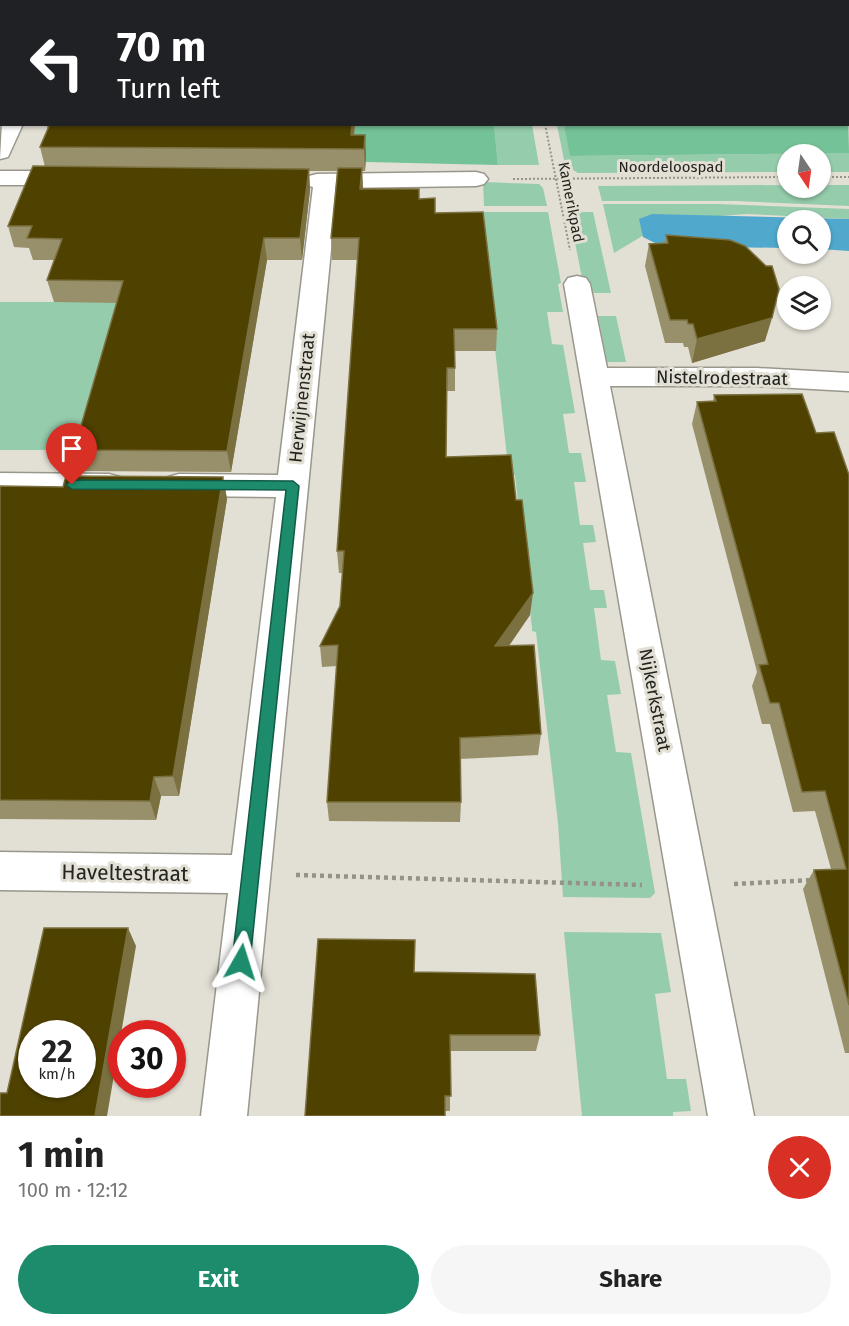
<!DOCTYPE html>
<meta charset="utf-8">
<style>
body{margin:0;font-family:"Fira Sans",sans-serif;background:#f6f6f6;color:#222;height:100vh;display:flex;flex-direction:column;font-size:22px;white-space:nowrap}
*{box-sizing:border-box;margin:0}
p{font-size:20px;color:#767676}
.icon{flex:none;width:33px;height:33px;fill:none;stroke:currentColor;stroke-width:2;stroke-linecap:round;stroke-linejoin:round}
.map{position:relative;height:1116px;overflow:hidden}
.drawer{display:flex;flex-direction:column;background:#fff;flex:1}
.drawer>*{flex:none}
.hud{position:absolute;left:0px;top:0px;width:849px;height:126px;box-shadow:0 2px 4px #0004;background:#202124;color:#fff;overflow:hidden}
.needle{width:39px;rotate:167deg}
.controls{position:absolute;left:777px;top:144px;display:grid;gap:12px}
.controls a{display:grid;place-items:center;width:54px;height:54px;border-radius:50%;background:#fff;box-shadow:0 2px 4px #0004;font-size:30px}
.speed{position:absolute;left:18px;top:1020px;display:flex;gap:12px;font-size:30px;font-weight:700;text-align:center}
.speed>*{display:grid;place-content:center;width:78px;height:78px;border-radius:50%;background:#fff;box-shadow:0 2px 4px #0004;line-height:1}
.speed small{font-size:15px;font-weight:400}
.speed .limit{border:9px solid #d22;background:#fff;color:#111}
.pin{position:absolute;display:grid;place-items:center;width:51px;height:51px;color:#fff;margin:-62px -26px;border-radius:50% 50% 50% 0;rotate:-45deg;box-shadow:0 0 6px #0007}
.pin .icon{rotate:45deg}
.me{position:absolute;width:66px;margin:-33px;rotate:6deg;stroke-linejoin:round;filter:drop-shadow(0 0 4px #0008)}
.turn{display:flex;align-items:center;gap:21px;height:126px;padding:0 18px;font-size:27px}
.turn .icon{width:78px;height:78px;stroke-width:2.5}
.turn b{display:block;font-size:42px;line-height:51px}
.round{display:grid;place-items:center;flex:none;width:63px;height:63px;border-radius:32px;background:#f6f6f6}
.summary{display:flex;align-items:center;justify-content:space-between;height:102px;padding:0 18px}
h1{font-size:36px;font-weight:700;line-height:45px}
.button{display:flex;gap:12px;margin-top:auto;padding:12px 18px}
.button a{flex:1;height:69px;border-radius:36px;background:#1c8c6d;color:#fff;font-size:24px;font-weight:700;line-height:69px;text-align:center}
.button a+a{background:#f6f6f6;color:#222}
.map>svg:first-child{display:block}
</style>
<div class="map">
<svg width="849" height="1116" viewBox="0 0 849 1116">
<rect width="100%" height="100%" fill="#e2dfd4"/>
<g fill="#95ccac">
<polygon points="0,0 849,0 849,91 848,2 2,2 1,12"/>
<polygon points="494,125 532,125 539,165 498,165"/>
<polygon points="557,125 564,125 571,156 849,153 849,172 821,172 820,154 788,154 787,172 578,173 565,165"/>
<polygon points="483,182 539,184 543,188 547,206 484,206"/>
<polygon points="787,185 788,188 820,188 821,185 849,185 849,206 736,201 602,201 598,186"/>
<polygon points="603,204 718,204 849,209 849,219 747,214 640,222 644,235 614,253"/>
<polygon points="480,212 548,212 561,283 558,284 563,312 547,312 552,344 563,345 575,413 563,414 569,453 581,453 586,482 574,482 580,525 593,525 596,542 583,543 590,590 604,590 607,608 594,608 601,660 615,661 621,694 607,695 616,752 631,753 655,893 650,898 563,897 558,823 536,632 532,631 532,628 515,475 509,475"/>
<polygon points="569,212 593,212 611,293 593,293 591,283 583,283"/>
<polygon points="0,302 119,302 77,450 0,450"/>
<polygon points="598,316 616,316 626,362 607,362"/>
<polygon points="564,932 661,933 671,992 655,994 667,1079 686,1079 691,1111 673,1112 673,1116 582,1116"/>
</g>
<g fill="#74c297">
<polygon points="848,111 849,153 570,156 564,125 848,124"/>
<polygon points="355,125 494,125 498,165 366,162 352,156"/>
</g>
<polygon fill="#50a8cd" points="652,214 849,219 849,251 821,249 820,220 788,220 787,248 661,246 643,237 639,219"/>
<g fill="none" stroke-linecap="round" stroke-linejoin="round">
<g stroke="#99978c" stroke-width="3">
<g id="minor">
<polygon points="2,123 23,124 8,157 0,159"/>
<polygon points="0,171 73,171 81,173 85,178 81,183 73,185 0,185"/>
<polygon points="476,172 484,174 488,179 484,184 476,186 337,188 247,1116 201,1116 228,893 0,890 0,852 232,855 276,497 179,496 168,493 163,485 168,477 179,474 278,475 313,187 309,186 305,181 309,176 317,174"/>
<polygon points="577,276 586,278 590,284 607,368 757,368 849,373 849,391 757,386 610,386 754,1116 708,1116 564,284 568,278"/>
<polygon points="0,473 109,474 120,477 125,485 120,493 109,496 0,495"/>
</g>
</g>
<g stroke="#94928a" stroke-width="2" stroke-dasharray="2 2" stroke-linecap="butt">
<polyline points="79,0 90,2"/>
<polyline points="446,0 464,2"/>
<polyline points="545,124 570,250"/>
<polyline points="820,177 849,177"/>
<polyline points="513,179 788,177"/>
</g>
<g stroke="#94928a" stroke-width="4.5" stroke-dasharray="4 4" stroke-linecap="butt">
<polyline points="296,875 642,885"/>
<polyline points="734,884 813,880"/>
</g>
<use href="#minor" fill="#fff" fill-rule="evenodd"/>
</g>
<g fill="#98906a">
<polygon points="46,124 355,124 354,135 365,135 366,156 365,171 362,171 363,189 419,199 435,213 497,329 496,351 455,351 455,391 447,391 446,457 530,615 509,646 541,734 538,755 460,759 461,802 460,822 329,821 327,802 337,666 322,667 320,646 340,606 343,573 339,573 337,551 357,260 332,260 331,238 337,171 309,171 310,190 302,260 267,260 231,472 81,471 74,450 117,303 54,302 47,280 54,260 33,260 29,248 14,247 8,226 45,167 40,147 48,129"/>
<polygon points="666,235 765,341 692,363 688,347 684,347 683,343 665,343 645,266 649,244 664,243"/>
<polygon points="714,395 816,433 849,475 849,1053 845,1053 803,889 814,870 831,869 815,811 793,812 770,724 762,724 752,686 757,672 692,424 697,402 713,401"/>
<polygon points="223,477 227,499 179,796 161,796 156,820 0,819 0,486 63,487"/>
<polygon points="415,972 540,1035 536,1051 450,1051 450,1111 445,1111"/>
</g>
<g fill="#7b7040">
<polygon points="1,33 2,37 2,64 0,67"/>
<polygon points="352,124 355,124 353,149 351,135"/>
<polygon points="365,135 366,156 365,171 364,149"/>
<polygon points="362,168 363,190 360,189"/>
<polygon points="309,169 310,190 302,260 300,238"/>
<polygon points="264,238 267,260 231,472 227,451"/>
<polygon points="772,318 765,341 692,363 697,339"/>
<polygon points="223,477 227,499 179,796 173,776"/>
<polygon points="533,593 530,615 494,667 495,646"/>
<polygon points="154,777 161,796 156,820 150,801"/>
<polygon points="128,928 136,946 107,1116 95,1116"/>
</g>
<g fill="#4f4100" stroke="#7b7040" stroke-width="1.5" fill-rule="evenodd">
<polygon points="50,124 352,124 351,135 365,135 364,149 40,147"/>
<polygon points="33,166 309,169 300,238 264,238 227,451 74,450 123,281 47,280 62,239 27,238 32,226 8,226"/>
<polygon points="338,168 362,168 360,189 419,189 419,199 435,198 435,213 483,212 497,329 454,329 455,368 447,368 446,457 511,455 516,500 522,500 533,593 495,646 534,645 541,734 460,738 461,802 327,802 338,645 320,646 340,606 344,551 337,551 359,238 331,238"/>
<polygon points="666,235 730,240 745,246 766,266 772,266 779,289 772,318 697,339 693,324 688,324 687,320 670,320 649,244 668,243"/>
<polygon points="802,394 816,433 834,432 849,475 849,1005 814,870 846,869 825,791 802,792 779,703 770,703 759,665 768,664 697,402 716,401 714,395"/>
<polygon points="66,476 223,477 173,776 154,777 150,801 0,800 0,486 63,487"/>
<path d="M44 928H128L95 1116H0V1093H7ZM32 1034H82V1084H32Z"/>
<polygon points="318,939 415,940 414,972 535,974 540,1035 450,1035 451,1096 445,1096 445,1116 305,1116"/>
</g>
<polygon fill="#1c8c6d" stroke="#125b47" stroke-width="1.5" points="72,480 293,481 299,486 250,962 247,968 241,971 235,968 232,962 286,490 72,489 66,485"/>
<g text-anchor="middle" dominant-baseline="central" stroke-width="6" stroke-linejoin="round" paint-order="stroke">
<g font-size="15" fill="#24231f" stroke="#e2dfd4">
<text x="671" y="167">Noordeloospad</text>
<text transform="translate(571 202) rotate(79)">Kamerikpad</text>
</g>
<g font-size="18" fill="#24231f" stroke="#e2dfd4">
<text transform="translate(722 378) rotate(1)">Nistelrodestraat</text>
<text transform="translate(302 398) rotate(-84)">Herwijnenstraat</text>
<text transform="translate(655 700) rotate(79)">Nijkerkstraat</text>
</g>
<g font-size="21" fill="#24231f" stroke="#e2dfd4">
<text transform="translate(125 873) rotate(1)">Haveltestraat</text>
</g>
</g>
</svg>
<div class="controls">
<a><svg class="needle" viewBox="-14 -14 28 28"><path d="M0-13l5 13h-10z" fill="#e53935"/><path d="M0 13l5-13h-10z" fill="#767676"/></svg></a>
<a><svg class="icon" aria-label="search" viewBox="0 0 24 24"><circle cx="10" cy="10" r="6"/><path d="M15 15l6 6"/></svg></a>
<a><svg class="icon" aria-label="layers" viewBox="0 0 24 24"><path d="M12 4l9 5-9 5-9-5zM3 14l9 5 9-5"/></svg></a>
</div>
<div class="speed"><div>22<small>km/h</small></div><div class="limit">30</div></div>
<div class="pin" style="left:72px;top:485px;background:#d93025"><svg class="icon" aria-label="arrive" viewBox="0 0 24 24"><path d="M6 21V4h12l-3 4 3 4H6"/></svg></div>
<svg class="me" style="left:241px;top:962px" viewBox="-20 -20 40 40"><path d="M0-17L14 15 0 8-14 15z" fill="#1c8c6d" stroke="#fff" stroke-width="4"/></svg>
<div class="hud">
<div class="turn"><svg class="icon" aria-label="left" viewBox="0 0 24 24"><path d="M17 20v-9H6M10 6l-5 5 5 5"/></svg><div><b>70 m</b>Turn left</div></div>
</div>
</div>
<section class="drawer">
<div class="summary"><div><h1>1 min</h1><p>100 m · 12:12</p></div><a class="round" style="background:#d93025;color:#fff"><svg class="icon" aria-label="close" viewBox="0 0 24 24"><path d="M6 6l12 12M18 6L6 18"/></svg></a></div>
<div class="button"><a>Exit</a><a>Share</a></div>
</section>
